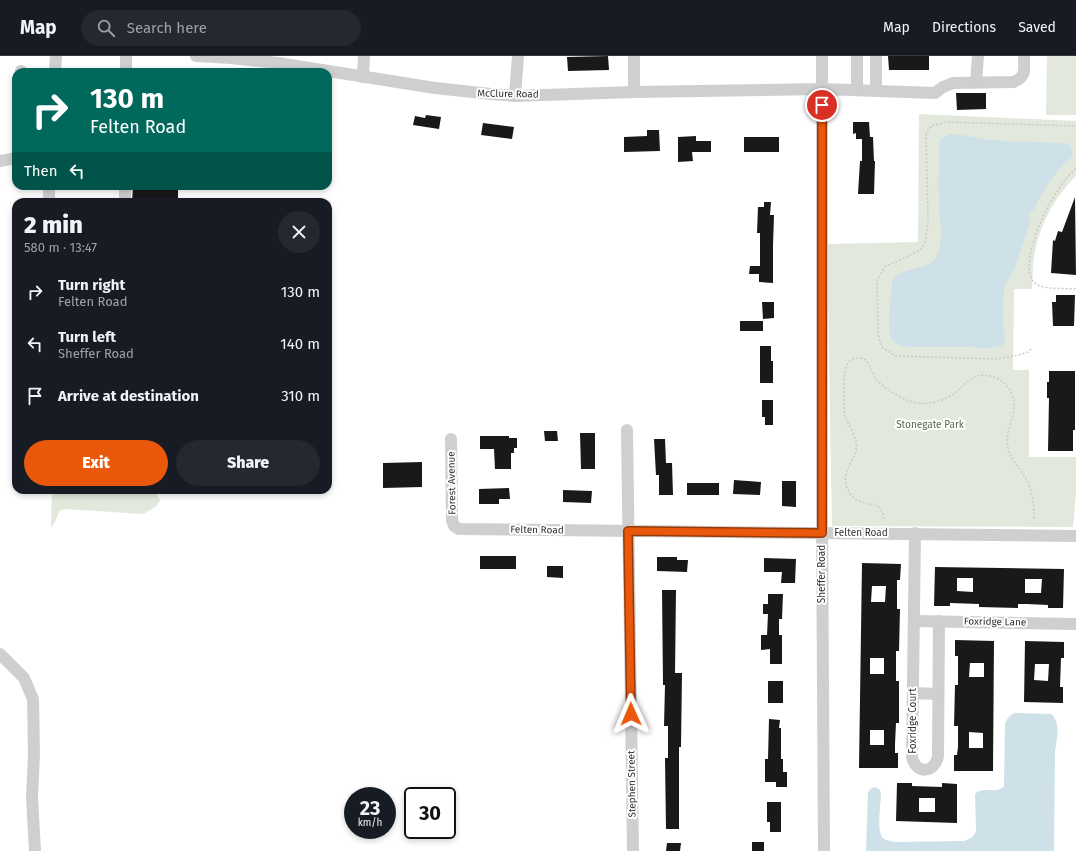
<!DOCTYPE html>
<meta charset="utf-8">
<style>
body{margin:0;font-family:"Fira Sans",sans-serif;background:#242831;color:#f1f3f6;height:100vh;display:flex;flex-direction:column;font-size:15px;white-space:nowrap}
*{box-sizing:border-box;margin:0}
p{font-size:13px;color:#9ea1a6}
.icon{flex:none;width:22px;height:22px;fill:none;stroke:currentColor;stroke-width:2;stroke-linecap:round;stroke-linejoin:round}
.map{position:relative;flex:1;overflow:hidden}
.panel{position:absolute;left:12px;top:142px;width:320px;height:296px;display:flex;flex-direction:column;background:#171b24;border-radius:12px;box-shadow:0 2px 6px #0003}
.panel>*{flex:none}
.top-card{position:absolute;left:12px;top:12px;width:320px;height:122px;border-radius:12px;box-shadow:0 2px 6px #0003;background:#00695c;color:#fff;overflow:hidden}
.speed{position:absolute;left:344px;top:731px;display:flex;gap:8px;font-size:20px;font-weight:700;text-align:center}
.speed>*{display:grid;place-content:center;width:52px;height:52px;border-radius:50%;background:#171b24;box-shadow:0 2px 6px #0003;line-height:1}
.speed small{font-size:10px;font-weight:400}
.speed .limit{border:2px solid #111;border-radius:6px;background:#fff;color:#111}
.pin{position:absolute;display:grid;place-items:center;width:34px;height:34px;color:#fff;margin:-17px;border:2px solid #fff;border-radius:50%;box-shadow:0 1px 4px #0007}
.me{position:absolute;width:44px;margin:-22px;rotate:359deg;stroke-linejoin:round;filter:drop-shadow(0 0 3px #0008)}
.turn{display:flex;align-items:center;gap:14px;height:84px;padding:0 12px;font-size:18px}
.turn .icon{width:52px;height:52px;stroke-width:2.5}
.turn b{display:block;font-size:28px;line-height:34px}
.then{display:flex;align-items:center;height:38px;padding:0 12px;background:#0003;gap:8px;font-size:15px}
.round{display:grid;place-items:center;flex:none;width:42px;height:42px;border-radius:21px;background:#242831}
.overview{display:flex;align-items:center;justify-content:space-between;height:68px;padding:0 12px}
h1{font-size:24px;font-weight:800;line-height:30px}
.action{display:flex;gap:8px;margin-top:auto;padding:8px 12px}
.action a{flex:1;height:46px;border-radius:24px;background:#ea580c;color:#fff;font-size:16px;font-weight:800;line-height:46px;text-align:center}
.action a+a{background:#242831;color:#f1f3f6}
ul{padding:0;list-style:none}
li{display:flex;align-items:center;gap:12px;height:52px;padding:0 12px}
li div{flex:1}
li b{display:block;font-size:15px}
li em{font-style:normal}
header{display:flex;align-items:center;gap:24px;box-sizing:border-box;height:56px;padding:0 20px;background:#171b24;border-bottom:1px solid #363941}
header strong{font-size:19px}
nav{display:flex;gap:22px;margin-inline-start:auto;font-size:14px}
.search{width:280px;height:36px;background:#242831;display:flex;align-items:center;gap:10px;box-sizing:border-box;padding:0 14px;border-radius:22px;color:#9ea1a6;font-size:15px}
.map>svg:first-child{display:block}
</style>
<header>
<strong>Map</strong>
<div class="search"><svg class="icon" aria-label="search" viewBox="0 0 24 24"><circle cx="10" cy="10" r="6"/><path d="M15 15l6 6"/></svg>Search here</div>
<nav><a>Map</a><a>Directions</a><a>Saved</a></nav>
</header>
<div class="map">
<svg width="1076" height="795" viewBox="0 0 1076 795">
<rect width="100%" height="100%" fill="#fff"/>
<g fill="#e3e8dc">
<polygon points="1047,0 1076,0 1076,59 1046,59"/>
<path d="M919 58 1076 65V120C1054 141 1038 172 1034 202 1032 212 1033 222 1032 233H1014L1013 314H1029V401H1076V438L1073 471 832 470 827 188 918 186Z"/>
<path d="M52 434H144L156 437 160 444C157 452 150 454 143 458L66 453 61 454C56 459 57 467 51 471Z"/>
</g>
<g fill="#cee0e8">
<path d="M951 78C965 78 978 83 991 84 1016 86 1041 86 1066 87 1073 91 1073 94 1072 101 1055 115 1043 134 1034 154L1030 156 1029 160 1030 166 1021 194 1014 214 1006 227 1004 233 1003 246V271L1006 283 1003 289 987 293 972 291H906C900 290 894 288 891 282 886 270 892 238 892 225 901 211 919 215 932 206 937 202 939 195 940 190 943 176 939 161 939 147 938 128 939 108 939 89L940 83Z"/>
<path d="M1015 657 1051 658C1061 666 1057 683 1055 695L1054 795H866L868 736 872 732 876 731 880 734 881 738C881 747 876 776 883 782 886 785 892 785 895 786L964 785C970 783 974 781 976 775L975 738C983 729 997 739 1004 730L1005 668C1007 663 1009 659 1015 657Z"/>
</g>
<g fill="#191919" fill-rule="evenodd">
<polygon points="608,0 609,14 568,15 567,1"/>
<polygon points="888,0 929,0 929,14 889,14"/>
<polygon points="956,37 986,37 986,53 957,54"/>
<polygon points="426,59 441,61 439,73 413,69 415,60 425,62"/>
<polygon points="853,66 869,66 870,81 873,81 874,105 875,105 874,138 858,138 860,105 862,105 862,83 856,83 856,77 853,78"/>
<polygon points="483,67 514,71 512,83 481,79"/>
<polygon points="647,74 659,74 660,95 624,96 624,81 647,80"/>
<polygon points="696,80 696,85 711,85 711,96 692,96 693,105 678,106 678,81"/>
<rect x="744" y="81" width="35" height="15"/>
<polygon points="133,130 178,130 178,146 132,146"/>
<polygon points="1075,141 1076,219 1051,217 1053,184 1055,185 1058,175 1062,176"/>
<polygon points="764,146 771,146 770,159 774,159 773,190 773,227 759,226 759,218 749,218 750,210 760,210 760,177 757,177 758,151 764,151"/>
<polygon points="1056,239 1075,239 1074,270 1053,270 1052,246 1056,246"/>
<polygon points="762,246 774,246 774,262 763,263"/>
<rect x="740" y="265" width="23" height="10"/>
<polygon points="760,290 771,290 771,305 773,305 773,327 760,327"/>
<polygon points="1049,315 1075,315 1075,374 1073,374 1073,395 1048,395 1049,342 1047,342 1047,326 1049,326"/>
<polygon points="762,344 773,344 773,369 765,369 765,361 762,361"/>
<polygon points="544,375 557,375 558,385 545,385"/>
<polygon points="580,377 595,377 595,413 581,413"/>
<polygon points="480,380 509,380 509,382 517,382 517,392 514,392 514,397 511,397 511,413 495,413 494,393 480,393"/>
<polygon points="654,383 665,383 666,407 672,407 673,439 659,439 659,419 656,419"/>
<polygon points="422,406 422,431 383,432 383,407"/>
<polygon points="734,424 761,426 760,439 733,438"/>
<polygon points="782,425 796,425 796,451 782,450"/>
<rect x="687" y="427" width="32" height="12"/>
<polygon points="509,432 510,443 499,443 499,448 479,448 479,433"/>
<polygon points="563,434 592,435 591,447 563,446"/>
<rect x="480" y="500" width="36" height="13"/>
<polygon points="657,501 677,501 677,504 688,504 687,516 657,515"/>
<polygon points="764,502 796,503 795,527 781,527 782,516 764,516"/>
<path d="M862 507 901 508 900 524H897V553H900L899 595H896V625H899V667H896L895 688V697H898V712H859ZM872 530H886L885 546H871ZM870 602H884V618H870ZM870 674H884V689H870Z"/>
<polygon points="547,510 563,510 563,522 547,521"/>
<path d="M935 511 1064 513 1063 552H1048V549L1027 548H1018V552L979 551V548L950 547V550H934ZM957 522H973V536L957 535ZM1025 523H1042L1041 537H1025Z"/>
<polygon points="662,534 676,534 675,617 682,617 681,691 679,691 679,773 666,773 665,702 668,702 668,670 664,670 665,629 663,629"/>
<polygon points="768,538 783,538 782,563 779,563 779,579 782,579 782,608 770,608 770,593 761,594 761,579 767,579 768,558 763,558 763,548 768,548"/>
<path d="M955 584 994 585 993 715H954V699H957L958 691V670H954L955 629H958V600H955ZM970 607H984V621H969ZM969 676 983 677V692H969Z"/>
<path d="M1025 585 1064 586V602H1061L1060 631H1063V647L1024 646ZM1035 608H1049L1048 625 1034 624Z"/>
<rect x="768" y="625" width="15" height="22"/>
<polygon points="769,663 780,664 779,672 781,672 781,703 783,703 783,716 787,716 787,731 776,731 776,726 765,726 765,703 768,703"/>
<path d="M897 727H912V730L942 731V727L957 728V767L896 765ZM919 742H935V756H919Z"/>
<polygon points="767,746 781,746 781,776 770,776 770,766 767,766"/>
<rect x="752" y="786" width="12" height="9"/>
<polygon points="667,787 681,787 680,795 666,795"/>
</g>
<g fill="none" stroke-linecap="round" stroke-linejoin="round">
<g stroke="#c9c9c9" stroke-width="1.5" stroke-dasharray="2 2" stroke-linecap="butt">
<path d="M1076 113C1057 125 1012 210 1036 228 1046 234 1064 232 1076 233"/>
<polyline points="1031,293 1028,296 1019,299 996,303 896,300 883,292 880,286 878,277 877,226 881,217 886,210 919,195 925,188 928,166 926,78 931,70 946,66 1076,70"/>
<path d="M884 463C881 439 858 456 848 434 838 413 860 404 856 385 854 376 848 369 845 360 843 352 843 313 848 307 850 304 854 302 858 302 870 301 870 315 876 323 884 333 905 345 917 347 929 349 942 345 952 339 960 334 965 326 973 322 984 315 1001 322 1008 331 1024 354 1003 370 1008 392 1011 404 1019 411 1025 421 1033 435 1034 448 1034 464"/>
</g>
<g stroke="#cfcfcf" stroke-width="12">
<path d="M196 0 231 2 278 7 435 32 491 38 515 40 634 36 822 33 935 37 943 31 953 27 1013 26C1027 21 1024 13 1024 0"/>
<polyline points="822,0 822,463 824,795"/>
<polyline points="21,16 21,15"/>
<polyline points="55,16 56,0"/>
<polyline points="126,16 126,0"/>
<polyline points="363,21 364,0"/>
<polyline points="976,26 978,0"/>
<polyline points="857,34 857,0"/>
<polyline points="876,35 876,0"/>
<polyline points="634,36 634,0"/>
<polyline points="515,40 518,0"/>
<polyline points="0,105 16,102"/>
<polyline points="49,130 49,146"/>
<polyline points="125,146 125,130"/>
<polyline points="627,374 633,795"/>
<polyline points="451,383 452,464 454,470 459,473 1076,480"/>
<path d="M915 477 912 701C916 719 935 717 938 700L939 565"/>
<polyline points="914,565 1076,568"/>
<polyline points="0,598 24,622 33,643 34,698 32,741 35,795"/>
<polyline points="913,637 938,638"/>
</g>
</g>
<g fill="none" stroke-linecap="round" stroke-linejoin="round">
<g stroke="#983908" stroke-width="10">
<polyline id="route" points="631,658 628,475 822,477 822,49"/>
</g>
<use href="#route" stroke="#ea580c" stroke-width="7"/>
</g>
<g text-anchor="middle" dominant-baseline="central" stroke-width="4" stroke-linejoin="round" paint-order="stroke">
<g font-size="10" fill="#323232" stroke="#fff">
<text transform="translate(508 38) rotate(1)">McClure Road</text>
<text transform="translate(452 427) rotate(-91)">Forest Avenue</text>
<text transform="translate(537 474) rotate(1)">Felten Road</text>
<text x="861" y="477">Felten Road</text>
<text transform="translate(822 518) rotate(-90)">Sheffer Road</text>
<text transform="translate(995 566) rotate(1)">Foxridge Lane</text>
<text transform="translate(913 665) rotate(-90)">Foxridge Court</text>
<text transform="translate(632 728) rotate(-91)">Stephen Street</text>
</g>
<g font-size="10" fill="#586a43" stroke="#fff">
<text x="930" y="369">Stonegate Park</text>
</g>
</g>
</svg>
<div class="speed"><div>23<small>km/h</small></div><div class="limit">30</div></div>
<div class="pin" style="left:822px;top:49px;background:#d93025"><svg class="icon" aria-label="arrive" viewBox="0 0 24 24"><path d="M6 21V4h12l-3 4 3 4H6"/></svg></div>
<svg class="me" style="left:631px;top:658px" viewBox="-20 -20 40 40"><path d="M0-17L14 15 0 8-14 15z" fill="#ea580c" stroke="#fff" stroke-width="4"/></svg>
<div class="top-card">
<div class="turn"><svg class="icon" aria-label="right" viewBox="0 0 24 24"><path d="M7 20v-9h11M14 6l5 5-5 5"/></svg><div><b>130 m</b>Felten Road</div></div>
<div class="then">Then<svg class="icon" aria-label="left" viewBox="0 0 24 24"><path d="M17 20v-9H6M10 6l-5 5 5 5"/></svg></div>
</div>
<section class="panel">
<div class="overview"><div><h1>2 min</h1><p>580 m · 13:47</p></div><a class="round"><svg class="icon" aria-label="close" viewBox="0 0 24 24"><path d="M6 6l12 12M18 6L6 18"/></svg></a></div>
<ul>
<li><svg class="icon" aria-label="right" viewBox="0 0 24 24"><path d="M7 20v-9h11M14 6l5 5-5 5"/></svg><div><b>Turn right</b><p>Felten Road</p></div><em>130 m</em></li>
<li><svg class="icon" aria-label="left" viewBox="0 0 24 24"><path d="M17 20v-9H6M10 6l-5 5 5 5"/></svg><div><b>Turn left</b><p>Sheffer Road</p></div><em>140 m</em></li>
<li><svg class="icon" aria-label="arrive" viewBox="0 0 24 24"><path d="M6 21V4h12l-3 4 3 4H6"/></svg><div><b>Arrive at destination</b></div><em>310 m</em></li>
</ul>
<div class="action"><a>Exit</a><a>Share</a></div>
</section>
</div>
